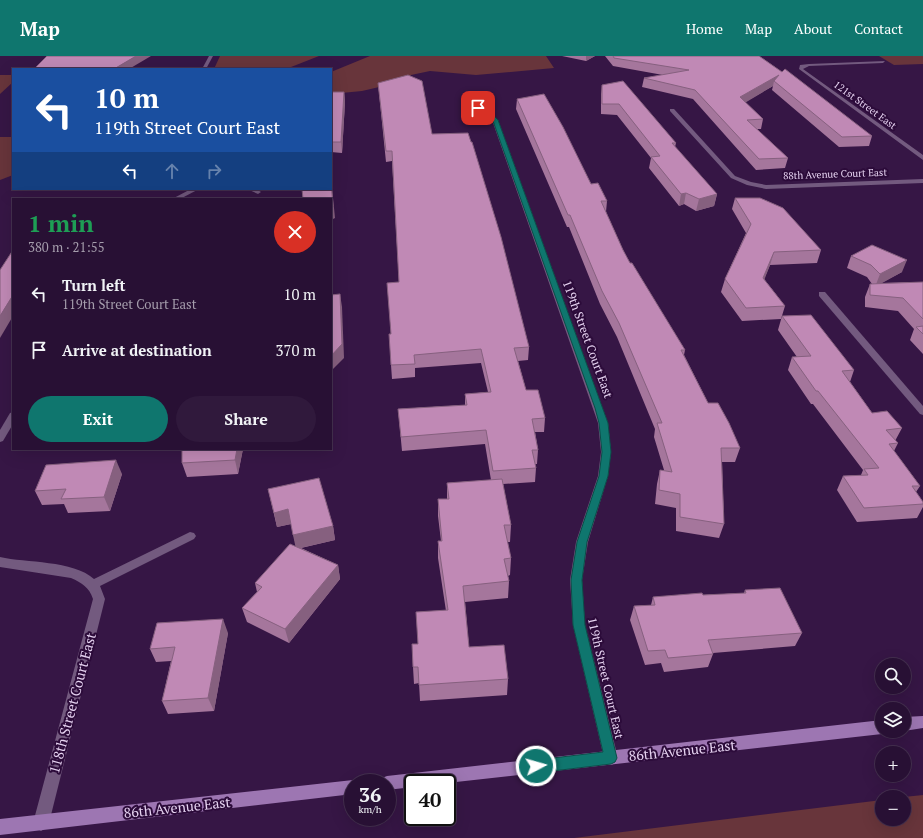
<!DOCTYPE html>
<meta charset="utf-8">
<style>
body{margin:0;font-family:"PT Serif",serif;background:#30193c;color:#f1f3f6;height:100vh;display:flex;flex-direction:column;font-size:15px;white-space:nowrap}
*{box-sizing:border-box;margin:0}
p{font-size:13px;color:#a59dac}
.icon{flex:none;width:22px;height:22px;fill:none;stroke:currentColor;stroke-width:2;stroke-linecap:round;stroke-linejoin:round}
.map{position:relative;flex:1;overflow:hidden}
.details{position:absolute;left:12px;top:142px;width:320px;height:252px;display:flex;flex-direction:column;background:#281034;border-radius:0px;box-shadow:0 4px 16px #0002,0 0 0 1px #44304f}
.details>*{flex:none}
.banner{position:absolute;left:12px;top:12px;width:320px;height:122px;border-radius:0px;box-shadow:0 4px 16px #0002,0 0 0 1px #44304f;background:#1a4fa0;color:#fff;overflow:hidden}
.controls{position:absolute;left:875px;top:602px;display:grid;gap:8px}
.controls a{display:grid;place-items:center;width:36px;height:36px;border-radius:50%;background:#281034;box-shadow:0 4px 16px #0002,0 0 0 1px #44304f;font-size:20px}
.speed{position:absolute;left:344px;top:718px;display:flex;gap:8px;font-size:20px;font-weight:700;text-align:center}
.speed>*{display:grid;place-content:center;width:52px;height:52px;border-radius:50%;background:#281034;box-shadow:0 4px 16px #0002,0 0 0 1px #44304f;line-height:1}
.speed small{font-size:10px;font-weight:400}
.speed .limit{border:2px solid #111;border-radius:6px;background:#fff;color:#111}
.pin{position:absolute;display:grid;place-items:center;width:34px;height:34px;color:#fff;margin:-17px;border-radius:8px;box-shadow:0 2px 6px #0006}
.me{position:absolute;width:44px;margin:-22px;rotate:84deg;stroke-linejoin:round;filter:drop-shadow(0 0 3px #0008)}
.turn{display:flex;align-items:center;gap:14px;height:84px;padding:0 16px;font-size:18px}
.turn .icon{width:52px;height:52px;stroke-width:2.5}
.turn b{display:block;font-size:28px;line-height:34px}
.lanes{display:flex;align-items:center;height:38px;padding:0 16px;background:#0003;justify-content:center;gap:20px;direction:ltr}
.lanes .off{opacity:.35}
.round{display:grid;place-items:center;flex:none;width:42px;height:42px;border-radius:21px;background:#30193c}
.headline{display:flex;align-items:center;justify-content:space-between;height:68px;padding:0 16px}
h1{font-size:24px;font-weight:700;line-height:30px;color:#1e9e55}
.primary-button{display:flex;gap:8px;margin-top:auto;padding:8px 16px}
.primary-button a{flex:1;height:46px;border-radius:24px;background:#0f766e;color:#fff;font-size:16px;font-weight:700;line-height:46px;text-align:center}
.primary-button a+a{background:#30193c;color:#f1f3f6}
ul{padding:0;list-style:none}
li{display:flex;align-items:center;gap:12px;height:56px;padding:0 16px}
li div{flex:1}
li b{display:block;font-size:15px}
li em{font-style:normal}
header{display:flex;align-items:center;gap:24px;box-sizing:border-box;height:56px;padding:0 20px;background:#0f766e;color:#fff}
header strong{font-size:19px}
nav{display:flex;gap:22px;margin-inline-start:auto;font-size:14px}
.map>svg:first-child{display:block}
</style>
<header>
<strong>Map</strong>
<nav><a>Home</a><a>Map</a><a>About</a><a>Contact</a></nav>
</header>
<div class="map">
<svg width="923" height="782" viewBox="0 0 923 782">
<rect width="100%" height="100%" fill="#361645"/>
<g fill="#68353b">
<polygon points="220,0 319,0 286,13 214,13"/>
<polygon points="370,0 546,0 554,12 476,19 430,15 411,19 405,25 362,35 331,38 331,16"/>
<polygon points="879,0 923,0 923,8 894,9"/>
<polygon points="0,19 13,19 13,26 0,38"/>
<polygon points="0,81 13,81 13,119 0,124"/>
<polygon points="923,739 923,782 574,782 882,744 882,763 904,763 904,741"/>
</g>
<g fill="none" stroke-linecap="round" stroke-linejoin="round">
<g fill="#735a7f" fill-rule="evenodd">
<polygon points="209,0 213,0 206,13 202,13"/>
<polygon points="885,5 883,7 809,10 803,13 923,99 923,104 799,13 800,9 809,8"/>
<path d="M476 51C485 51 492 57 498 64L608 367 611 396 608 420 588 486 582 524 585 569 618 702 616 707 611 709 606 707 604 702 573 569 570 524 576 486 598 420 601 396 598 367 492 64 488 59 476 53Z"/>
<polygon points="670,53 674,53 735,120 751,126 766,129 923,123 923,127 766,133 747,129 731,122 670,55"/>
<polygon points="191,133 199,133 180,143 172,143"/>
<polygon points="247,133 256,133 261,136 258,138"/>
<polygon points="819,236 825,236 923,350 923,359 920,358 819,240"/>
<polygon points="13,356 13,368 3,385 0,386 0,374 10,357"/>
<path d="M190 476 194 477 196 480 194 483 100 530 105 543 49 767 46 772 41 775 36 772 33 767 93 543C89 531 82 527 71 522L0 511V501C26 507 73 504 94 523Z"/>
</g>
<g fill="#9d76b2" fill-rule="evenodd">
<polygon points="923,660 923,672 904,675 904,661"/>
<polygon points="882,664 882,675 887,675 882,678 447,727 413,727 413,731 387,734 387,727 380,727 382,722 387,720"/>
<polygon points="353,724 359,727 353,727 353,738 0,779 0,763"/>
</g>
</g>
<g fill="#a5769c">
<polygon points="562,0 595,0 586,5"/>
<polygon points="605,0 759,0 872,80 869,90 839,91 772,34 773,30 745,46 763,63 761,73 757,73 788,102 785,112 756,114 693,43 642,31 644,22 663,19 613,10"/>
<polygon points="378,27 432,78 529,291 528,304 518,305 526,334 545,362 544,376 535,376 538,394 537,408 535,408 536,412 535,426 503,428 511,469 510,486 507,486 511,502 510,519 508,520 509,525 508,542 465,546 469,591 508,623 507,639 420,645 419,627 414,628 413,611 418,588 446,555 438,502 438,485 441,485 438,460 438,443 447,443 447,427 491,424 485,388 402,395 398,353 465,349 465,338 488,336 481,307 415,312 415,321 392,323 391,309 391,278 399,226 392,105 386,106"/>
<polygon points="602,29 676,87 675,91 717,138 714,150 696,155 684,148 679,150 649,112 651,102 617,59 601,58 601,38"/>
<polygon points="331,36 344,36 345,46 342,97 331,96"/>
<polygon points="517,43 591,128 607,145 606,156 623,194 630,207 685,294 684,299 708,347 740,392 735,406 722,406 724,468 719,482 676,475 676,452 655,448 657,428 660,414 664,414 654,381 655,373 617,281 600,248 569,171 567,171 516,53"/>
<polygon points="735,142 821,194 817,207 770,209 764,223 785,250 781,263 742,265 721,236 725,223 746,177 732,153"/>
<polygon points="851,200 902,216 881,227 923,226 923,298 910,284 914,273 898,255 865,251 865,241 870,228 872,228 867,221 847,212"/>
<polygon points="782,260 854,314 850,326 872,357 902,372 895,385 898,387 894,395 920,430 916,436 923,446 923,451 917,462 857,466 837,434 843,420 861,419 863,414 813,348 811,348 788,314 792,301 797,301 778,274"/>
<polygon points="243,393 238,418 187,421 182,407"/>
<polygon points="122,418 110,455 68,457 64,448 42,449 35,435"/>
<polygon points="268,433 333,470 335,484 301,492 338,509 340,523 289,587 247,566 242,552 257,536 255,527 296,490 291,468 277,471"/>
<polygon points="745,534 802,577 795,590 713,597 713,598 708,611 664,616 661,607 645,609 630,564 634,550 651,549 653,541 703,539 744,537"/>
<polygon points="228,577 214,655 168,658 162,645 171,605 156,606 150,593"/>
</g>
<g fill="#86607f">
<polygon points="136,0 151,0 129,13 114,13"/>
<polygon points="586,0 595,0 586,5"/>
<polygon points="779,19 774,25 773,30 738,51 740,41"/>
<polygon points="344,36 345,46 342,97 341,86"/>
<polygon points="331,122 335,162 331,164"/>
<polygon points="686,137 684,148 679,150 681,138"/>
<polygon points="717,138 714,150 696,155 699,143"/>
<polygon points="774,196 770,209 760,235 763,222"/>
<polygon points="907,204 902,216 875,231 880,218"/>
<polygon points="340,238 342,251 344,302 331,315 331,300"/>
<polygon points="13,239 13,260 0,282 0,260"/>
<polygon points="237,393 243,393 238,418 235,404"/>
<polygon points="116,404 122,418 110,455 104,441"/>
<polygon points="288,453 291,468 277,471 274,457"/>
<polygon points="333,470 335,484 296,493 293,479"/>
<polygon points="338,509 340,523 289,587 285,573"/>
<polygon points="223,563 228,577 214,655 208,642"/>
</g>
<g fill="#c089b5" stroke="#86607f">
<polygon points="47,0 136,0 114,13 34,13"/>
<polygon points="613,0 759,0 782,16 785,13 872,80 842,81 774,25 779,19 740,41 763,63 747,64 788,102 759,103 695,34 644,22 689,14 614,2"/>
<polygon points="408,19 422,25 432,78 468,77 471,86 472,86 501,181 529,291 514,292 526,334 538,334 545,362 532,363 538,394 532,394 536,412 493,415 486,374 401,381 398,353 467,349 465,338 491,336 481,293 414,299 415,308 391,309 389,278 391,278 387,227 399,226 392,95 386,95 378,27"/>
<polygon points="623,25 676,87 672,87 717,138 699,143 686,137 681,138 651,101 660,100 619,48 602,48 602,29"/>
<polygon points="331,36 344,36 341,86 331,86"/>
<polygon points="544,38 563,71 591,128 598,127 607,145 601,145 623,194 630,207 632,207 685,294 681,294 708,347 718,347 729,367 740,392 721,392 724,468 680,461 680,438 659,434 660,414 672,416 657,367 662,367 619,267 602,235 570,159 568,159 517,43"/>
<polygon points="331,125 333,150 331,151 331,143 303,143 302,133 331,133"/>
<polygon points="735,142 760,142 783,152 821,194 774,196 763,222 785,250 746,252 725,223 751,168"/>
<polygon points="872,189 907,204 880,218 871,209 851,200"/>
<polygon points="13,194 13,239 0,260 0,214"/>
<polygon points="923,226 923,263 903,242 870,239 870,228"/>
<polygon points="340,238 342,288 331,300 331,239"/>
<polygon points="811,259 854,314 842,315 872,357 887,355 902,372 886,374 898,387 889,388 920,430 912,430 923,446 923,448 864,452 843,420 868,419 864,413 879,412 818,335 816,335 792,301 811,300 782,260"/>
<polygon points="923,270 923,278 916,271"/>
<polygon points="182,393 237,393 235,404 182,407"/>
<polygon points="116,404 104,441 61,443 66,433 35,435 46,409"/>
<polygon points="319,422 333,470 293,479 288,453 274,457 268,433"/>
<polygon points="502,423 511,469 504,469 511,502 504,503 509,525 463,530 469,591 504,589 508,623 419,629 418,611 413,611 412,588 418,588 416,556 448,554 438,485 442,485 438,443 449,443 447,427"/>
<polygon points="290,488 338,509 285,573 242,552 262,531 255,527"/>
<polygon points="780,532 802,577 708,584 713,598 668,602 665,594 648,595 634,550 655,549 653,541 702,537 703,539 746,537 745,534"/>
<polygon points="223,563 208,642 162,645 175,591 150,593 157,567"/>
</g>
<polygon fill="#0f766e" stroke="#0a4d48" points="478,50 491,57 498,64 608,367 611,396 608,420 587,486 582,524 585,569 617,702 615,706 611,708 536,717 532,715 530,710 532,706 536,704 603,696 573,569 571,524 577,486 599,420 602,396 599,367 595,352 493,65 488,59 476,53"/>
<g text-anchor="middle" dominant-baseline="central" stroke-width="4" stroke-linejoin="round" paint-order="stroke">
<g font-size="10" fill="#e6d3f1" stroke="#2c0b3a">
<text transform="translate(865 49) rotate(36)">121st Street East</text>
<text transform="translate(835 118) rotate(-2)">88th Avenue Court East</text>
</g>
<g font-size="12" fill="#e6d3f1" stroke="#2c0b3a">
<text transform="translate(588 283) rotate(70)">119th Street Court East</text>
<text transform="translate(606 622) rotate(77)">119th Street Court East</text>
</g>
<g font-size="14" fill="#e6d3f1" stroke="#2c0b3a">
<text transform="translate(72 647) rotate(-75)">118th Street Court East</text>
<text transform="translate(682 694) rotate(-6)">86th Avenue East</text>
<text transform="translate(177 751) rotate(-6)">86th Avenue East</text>
</g>
</g>
</svg>
<div class="controls">
<a><svg class="icon" aria-label="search" viewBox="0 0 24 24"><circle cx="10" cy="10" r="6"/><path d="M15 15l6 6"/></svg></a>
<a><svg class="icon" aria-label="layers" viewBox="0 0 24 24"><path d="M12 4l9 5-9 5-9-5zM3 14l9 5 9-5"/></svg></a>
<a>+</a>
<a>−</a>
</div>
<div class="speed"><div>36<small>km/h</small></div><div class="limit">40</div></div>
<div class="pin" style="left:478px;top:52px;background:#d93025"><svg class="icon" aria-label="arrive" viewBox="0 0 24 24"><path d="M6 21V4h12l-3 4 3 4H6"/></svg></div>
<svg class="me" style="left:536px;top:710px" viewBox="-20 -20 40 40"><circle r="17" fill="#0f766e" stroke="#fff" stroke-width="3"/><path d="M0-11L8 9 0 5-8 9z" fill="#fff"/></svg>
<div class="banner">
<div class="turn"><svg class="icon" aria-label="left" viewBox="0 0 24 24"><path d="M17 20v-9H6M10 6l-5 5 5 5"/></svg><div><b>10 m</b>119th Street Court East</div></div>
<div class="lanes"><svg class="icon" aria-label="left" viewBox="0 0 24 24"><path d="M17 20v-9H6M10 6l-5 5 5 5"/></svg><svg class="icon off" aria-label="ahead" viewBox="0 0 24 24"><path d="M12 20V5M6 11l6-6 6 6"/></svg><svg class="icon off" aria-label="right" viewBox="0 0 24 24"><path d="M7 20v-9h11M14 6l5 5-5 5"/></svg></div>
</div>
<section class="details">
<div class="headline"><div><h1>1 min</h1><p>380 m · 21:55</p></div><a class="round" style="background:#d93025;color:#fff"><svg class="icon" aria-label="close" viewBox="0 0 24 24"><path d="M6 6l12 12M18 6L6 18"/></svg></a></div>
<ul>
<li><svg class="icon" aria-label="left" viewBox="0 0 24 24"><path d="M17 20v-9H6M10 6l-5 5 5 5"/></svg><div><b>Turn left</b><p>119th Street Court East</p></div><em>10 m</em></li>
<li><svg class="icon" aria-label="arrive" viewBox="0 0 24 24"><path d="M6 21V4h12l-3 4 3 4H6"/></svg><div><b>Arrive at destination</b></div><em>370 m</em></li>
</ul>
<div class="primary-button"><a>Exit</a><a>Share</a></div>
</section>
</div>
